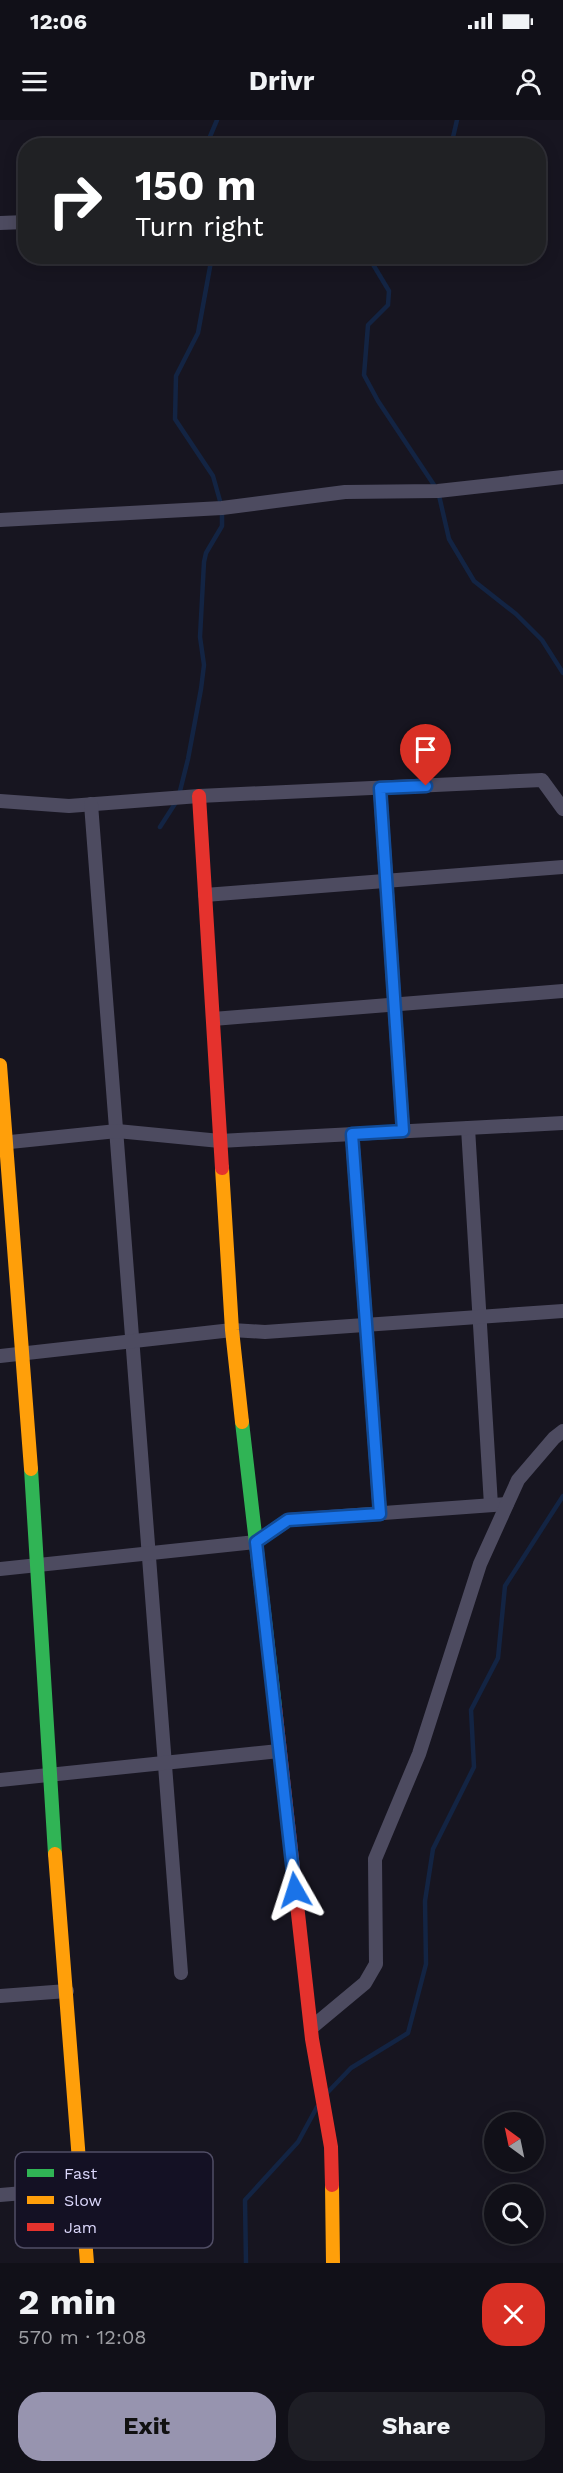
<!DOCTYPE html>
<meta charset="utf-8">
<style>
body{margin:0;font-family:"Work Sans",sans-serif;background:#1e1e25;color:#f1f3f6;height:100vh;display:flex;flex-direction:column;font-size:22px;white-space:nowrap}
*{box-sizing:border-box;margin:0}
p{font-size:20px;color:#9c9da2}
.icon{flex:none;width:33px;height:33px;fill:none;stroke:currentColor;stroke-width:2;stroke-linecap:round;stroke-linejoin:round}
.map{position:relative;height:2143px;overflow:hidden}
.details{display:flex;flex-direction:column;background:#111018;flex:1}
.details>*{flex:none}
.banner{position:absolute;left:18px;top:18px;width:528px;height:126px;border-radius:24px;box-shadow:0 3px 15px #0003,0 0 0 2px #303037;background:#202124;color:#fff;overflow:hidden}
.needle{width:39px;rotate:327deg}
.tools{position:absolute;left:484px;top:1992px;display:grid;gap:12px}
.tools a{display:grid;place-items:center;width:60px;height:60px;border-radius:50%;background:#111018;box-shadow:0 3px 15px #0003,0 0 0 2px #303037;font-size:30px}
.pin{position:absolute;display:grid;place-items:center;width:51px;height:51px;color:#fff;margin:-62px -26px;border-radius:50% 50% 50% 0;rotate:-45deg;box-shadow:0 0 6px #0007}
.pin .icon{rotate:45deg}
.me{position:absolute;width:66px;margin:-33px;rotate:354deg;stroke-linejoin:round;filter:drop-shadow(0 0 4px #0008)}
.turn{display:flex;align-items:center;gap:21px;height:126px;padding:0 18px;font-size:27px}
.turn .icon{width:78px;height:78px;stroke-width:2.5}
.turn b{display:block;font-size:42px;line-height:51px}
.round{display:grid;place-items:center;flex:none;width:63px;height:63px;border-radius:24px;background:#1e1e25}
.head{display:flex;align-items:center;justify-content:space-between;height:102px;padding:0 18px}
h1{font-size:36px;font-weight:700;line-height:45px}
.button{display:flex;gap:12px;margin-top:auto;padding:12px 18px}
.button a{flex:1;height:69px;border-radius:24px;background:#9794af;color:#111;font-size:24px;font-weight:700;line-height:69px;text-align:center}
.button a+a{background:#1e1e25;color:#f1f3f6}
.status{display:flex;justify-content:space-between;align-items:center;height:42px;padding:0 30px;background:#111018;direction:ltr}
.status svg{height:16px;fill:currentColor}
header{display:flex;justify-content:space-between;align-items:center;height:78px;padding:0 18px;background:#111018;font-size:27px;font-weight:700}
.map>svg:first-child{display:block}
</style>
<div class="status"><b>12:06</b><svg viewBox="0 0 49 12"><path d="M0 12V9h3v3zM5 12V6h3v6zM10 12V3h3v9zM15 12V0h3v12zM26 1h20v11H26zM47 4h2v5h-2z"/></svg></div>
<header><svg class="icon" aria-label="menu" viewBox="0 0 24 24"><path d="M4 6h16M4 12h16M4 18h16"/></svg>Drivr<svg class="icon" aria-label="person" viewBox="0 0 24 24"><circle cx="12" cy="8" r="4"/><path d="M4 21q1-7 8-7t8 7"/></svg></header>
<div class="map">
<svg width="563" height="2143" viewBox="0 0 563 2143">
<rect width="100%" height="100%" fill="#171520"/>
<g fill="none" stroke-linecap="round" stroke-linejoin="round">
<g stroke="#132443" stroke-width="4.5">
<polyline points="206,26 217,0"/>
<polyline points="451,26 457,0"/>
<polyline points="368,136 389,171 388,185 368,205 364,255 378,281 438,371 449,419 474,461 516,494 542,520 563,553"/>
<polyline points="160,707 178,679 188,639 201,569 204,545 200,517 204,442 206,433 222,406 222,388 213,356 175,299 176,256 198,213 212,136"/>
<polyline points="327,1973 351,1948 408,1913 426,1844 425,1781 433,1729 474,1647 471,1590 498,1538 505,1466 563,1376"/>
<polyline points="246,2143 245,2080 298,2022 317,1987"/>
</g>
<g stroke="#4d4b60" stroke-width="14">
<polyline points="0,103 26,102"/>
<polyline points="0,400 222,388 345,372 438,371 563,357"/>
<polyline points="380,668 403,1011"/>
<polyline points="0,681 69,686 199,676 542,660 563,689"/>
<polyline points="91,684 181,1853"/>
<polyline points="205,775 563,747"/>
<polyline points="213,899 563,871"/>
<polyline points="468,1008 491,1385"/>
<polyline points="352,1014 380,1394"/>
<polyline points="0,1023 117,1011 220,1021 563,1003"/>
<polyline points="0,1236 232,1210 265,1212 563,1191"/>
<polyline points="0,1449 256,1422 288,1400 507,1384"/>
<polyline points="0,1660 279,1631"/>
<polyline points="0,1876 67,1871"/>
<polyline points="311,1908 365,1863 376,1844 375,1739 419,1634 480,1444 518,1360 554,1318 563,1311"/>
<polyline points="0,2075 82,2068"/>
</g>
<g stroke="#30b455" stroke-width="14">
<polyline points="242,1302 275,1587"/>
<polyline points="31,1349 55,1734"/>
</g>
<g stroke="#ff9f0a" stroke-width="14">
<polyline points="0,945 31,1349"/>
<polyline points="222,1048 232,1210 242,1302"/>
<polyline points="55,1734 87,2143"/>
<polyline points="332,2065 333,2143"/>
</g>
<g stroke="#e5322d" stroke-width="14">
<polyline points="199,676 222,1048"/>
<polyline points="275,1587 312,1919 331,2027 332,2065"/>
</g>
</g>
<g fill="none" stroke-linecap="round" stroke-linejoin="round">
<g stroke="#114b97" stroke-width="15">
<polyline id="route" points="295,1770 256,1422 288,1400 380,1394 352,1014 403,1011 380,668 426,666"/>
</g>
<use href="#route" stroke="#1a73e8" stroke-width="10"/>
</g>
<rect x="15" y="2032" width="198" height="96" rx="9" fill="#141124" stroke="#504d65" stroke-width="1.5"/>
<rect x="27" y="2049" width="27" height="8" fill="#30b455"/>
<rect x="27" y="2076" width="27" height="8" fill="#ff9f0a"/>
<rect x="27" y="2103" width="27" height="8" fill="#e5322d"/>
<g font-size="16" fill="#dcd8fc">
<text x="64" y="2059">Fast</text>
<text x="64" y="2086">Slow</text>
<text x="64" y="2113">Jam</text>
</g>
</svg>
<div class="tools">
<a><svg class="needle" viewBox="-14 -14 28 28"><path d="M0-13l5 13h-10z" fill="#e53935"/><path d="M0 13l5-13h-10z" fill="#9c9da2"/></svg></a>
<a><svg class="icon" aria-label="search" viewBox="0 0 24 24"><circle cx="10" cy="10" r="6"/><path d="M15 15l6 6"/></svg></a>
</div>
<div class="pin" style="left:426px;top:666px;background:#d93025"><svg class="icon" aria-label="arrive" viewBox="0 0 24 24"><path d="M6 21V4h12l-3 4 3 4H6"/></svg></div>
<svg class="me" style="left:295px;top:1770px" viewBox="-20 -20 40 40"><path d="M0-17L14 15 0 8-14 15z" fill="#1a73e8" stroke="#fff" stroke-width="4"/></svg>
<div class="banner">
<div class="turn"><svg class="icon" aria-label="right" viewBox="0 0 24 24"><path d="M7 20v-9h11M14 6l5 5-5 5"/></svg><div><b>150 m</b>Turn right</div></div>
</div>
</div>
<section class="details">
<div class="head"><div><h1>2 min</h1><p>570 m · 12:08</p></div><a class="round" style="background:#d93025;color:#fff"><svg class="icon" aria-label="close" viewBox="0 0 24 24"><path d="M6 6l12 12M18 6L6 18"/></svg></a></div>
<div class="button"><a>Exit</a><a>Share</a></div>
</section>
